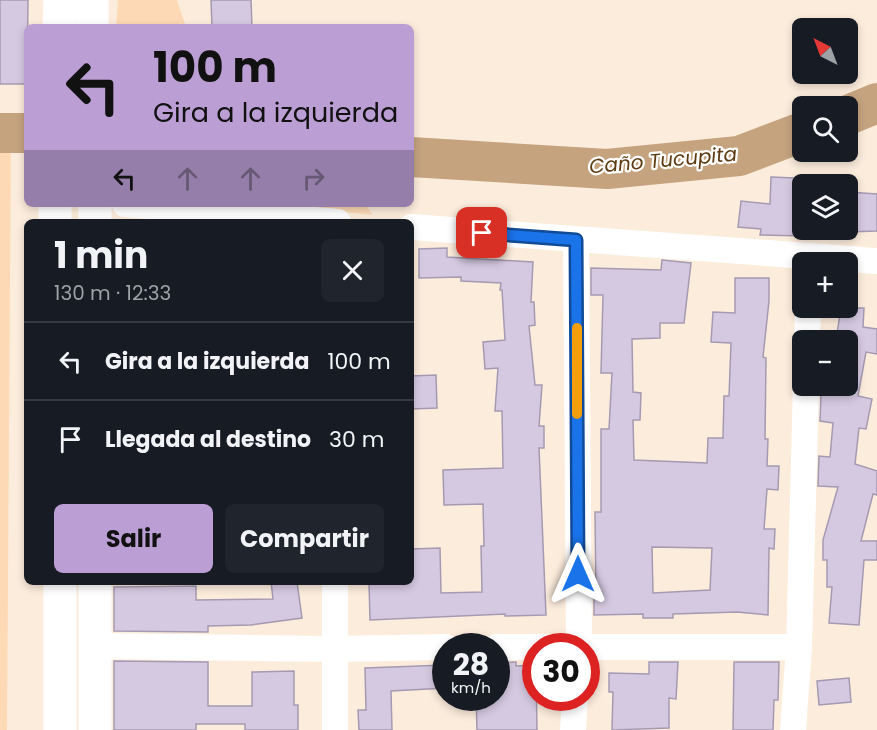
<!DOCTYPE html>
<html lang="es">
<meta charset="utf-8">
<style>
body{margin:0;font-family:Poppins,sans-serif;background:#20242c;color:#f1f3f6;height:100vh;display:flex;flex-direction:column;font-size:22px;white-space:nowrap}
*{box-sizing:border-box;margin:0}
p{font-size:20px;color:#9ea1a6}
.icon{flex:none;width:33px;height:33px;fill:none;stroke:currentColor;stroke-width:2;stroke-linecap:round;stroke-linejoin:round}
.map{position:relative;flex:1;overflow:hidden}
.side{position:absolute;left:24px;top:219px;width:390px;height:366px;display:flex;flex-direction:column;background:#171b24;border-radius:9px;box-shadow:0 3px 9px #0003}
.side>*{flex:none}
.hud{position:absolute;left:24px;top:24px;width:390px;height:183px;border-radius:9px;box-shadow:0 3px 9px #0003;background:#bb9ed4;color:#111;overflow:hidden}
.needle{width:39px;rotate:318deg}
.fabs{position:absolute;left:792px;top:18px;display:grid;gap:12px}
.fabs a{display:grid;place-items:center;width:66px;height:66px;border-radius:9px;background:#171b24;box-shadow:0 3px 9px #0003;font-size:30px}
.speed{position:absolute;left:432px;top:633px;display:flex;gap:12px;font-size:30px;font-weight:700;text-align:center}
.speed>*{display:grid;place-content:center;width:78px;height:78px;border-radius:50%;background:#171b24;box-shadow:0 3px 9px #0003;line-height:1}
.speed small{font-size:15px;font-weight:400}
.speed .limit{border:9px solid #d22;background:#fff;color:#111}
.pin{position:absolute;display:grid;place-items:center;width:51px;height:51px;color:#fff;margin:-26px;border-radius:12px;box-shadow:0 3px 9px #0006}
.me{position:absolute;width:66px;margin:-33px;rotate:0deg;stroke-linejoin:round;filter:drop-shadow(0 0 4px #0008)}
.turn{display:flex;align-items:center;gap:21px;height:126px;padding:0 30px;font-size:27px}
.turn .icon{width:78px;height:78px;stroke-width:2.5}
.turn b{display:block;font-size:42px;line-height:51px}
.lanes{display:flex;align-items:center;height:57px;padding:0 30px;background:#0003;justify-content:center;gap:30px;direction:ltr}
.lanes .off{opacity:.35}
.round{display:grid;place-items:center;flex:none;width:63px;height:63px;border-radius:9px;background:#20242c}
.overview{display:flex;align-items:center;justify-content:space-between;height:102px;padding:0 30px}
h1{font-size:36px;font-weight:700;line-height:45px}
.button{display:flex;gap:12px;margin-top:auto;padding:12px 30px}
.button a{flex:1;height:69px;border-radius:9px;background:#bb9ed4;color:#111;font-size:24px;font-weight:700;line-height:69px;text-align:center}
.button a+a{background:#20242c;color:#f1f3f6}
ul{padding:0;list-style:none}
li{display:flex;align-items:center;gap:18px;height:78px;padding:0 30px;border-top:2px solid #363941}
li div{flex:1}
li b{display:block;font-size:22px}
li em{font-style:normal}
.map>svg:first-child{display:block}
</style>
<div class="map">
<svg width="877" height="730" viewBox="0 0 877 730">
<rect width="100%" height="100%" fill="#fcecdc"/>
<g fill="#fddab5">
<polygon points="118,0 177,0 186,27 116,27"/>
<polygon points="11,132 7,730 0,730 0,133"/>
<polygon points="268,204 365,204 373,215"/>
</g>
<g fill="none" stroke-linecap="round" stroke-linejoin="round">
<g stroke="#c5a37f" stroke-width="40">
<polyline points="848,115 877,103"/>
<polyline points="0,133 27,133"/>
<polyline points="411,157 607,169 739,156 802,132"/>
</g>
</g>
<g fill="#d5c9e1" stroke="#a59ab1" stroke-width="1.5" fill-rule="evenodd">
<polygon points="0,0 28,0 27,84 0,84"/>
<polygon points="211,0 251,0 252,27 212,27"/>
<polygon points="771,177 794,178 794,189 802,189 802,236 760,235 761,229 738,227 741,201 770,204"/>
<polygon points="848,192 877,194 877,231 848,232"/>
<polygon points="447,248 447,257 533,262 531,302 534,302 535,325 529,326 535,385 542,385 539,426 544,426 544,448 539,448 546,615 505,616 505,614 370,620 369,582 411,582 411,549 440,548 441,593 482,592 481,546 484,546 483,504 444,505 443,470 503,468 502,411 495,411 498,368 485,369 483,342 505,340 502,290 500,290 501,283 461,281 461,277 419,278 419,249"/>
<path d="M662 260 691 263 684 323H660V338L632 339 633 392 641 393 640 420H633L634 460 707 463 708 438H723L724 396H729L731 343 711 342 713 312 735 313V278H769V301L763 357 766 358 765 439H768L767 466H779L778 490 767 489 764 529H775L774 549 769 548 768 615 737 612 673 614V618H643V614L594 615V596H596L595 512H601V429H609L612 373H601L603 295H591V268L661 270ZM652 547 712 548 710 590 653 593Z"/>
<polygon points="841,308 864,308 863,327 877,329 877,354 866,352 858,396 872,399 866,429 859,428 855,464 877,471 877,495 873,494 861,541 877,541 877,560 864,560 859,625 829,623 832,587 827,587 827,560 823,560 823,540 838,487 818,486 819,456 830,457 833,423 820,421 821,395 822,386 848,386 848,340 836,340"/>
<polygon points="436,375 437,408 411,409 411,376"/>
<polygon points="271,582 297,582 302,618 251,625 208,626 208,632 114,631 114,587 196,586 196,600 273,599"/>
<polygon points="114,661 208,662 208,706 252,706 252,672 294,671 294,705 298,705 298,730 245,730 245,724 196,724 196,730 114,730"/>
<polygon points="516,662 516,666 536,665 537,730 477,730 476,698 496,698 496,663"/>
<polygon points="649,662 678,662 676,699 669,698 669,728 612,730 613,692 609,692 609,673 649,674"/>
<polygon points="734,662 779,662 778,700 774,700 773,730 733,730"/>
<polygon points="446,665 446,688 391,691 392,730 359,730 358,710 366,710 365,668"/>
<polygon points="849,678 851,702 819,705 817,681"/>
</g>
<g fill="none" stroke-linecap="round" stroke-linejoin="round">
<g stroke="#fff" stroke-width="26">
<polyline points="125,204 338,222"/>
<polyline points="411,227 877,261"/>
<polyline points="576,240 579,646"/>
<polyline points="807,340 808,308"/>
<polyline points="95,646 335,649 446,647"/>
<polyline points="496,647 799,647"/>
<polyline points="335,730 335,582"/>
<polyline points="573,730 575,698"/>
<polyline points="793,730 799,647 806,386"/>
</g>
<g stroke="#fff" stroke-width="33">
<polyline points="59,27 60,0"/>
<polyline points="92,27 92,0"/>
<polyline points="55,204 55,222"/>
<polyline points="95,222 95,204"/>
<polyline points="60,582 60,730"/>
<polyline points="95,582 95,730"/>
</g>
</g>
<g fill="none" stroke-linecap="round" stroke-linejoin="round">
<g stroke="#114b97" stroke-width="15">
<polyline id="route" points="482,233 576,240 578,574"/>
</g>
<use href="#route" stroke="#1a73e8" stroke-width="10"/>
<polyline stroke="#f59e0b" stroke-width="10" points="577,328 577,414"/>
</g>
<g text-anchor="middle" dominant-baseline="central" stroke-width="4.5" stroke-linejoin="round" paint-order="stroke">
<g font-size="20" font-style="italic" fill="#5e3b10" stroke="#fff">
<text transform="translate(663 160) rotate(-5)">Caño Tucupita</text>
</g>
</g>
</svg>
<div class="fabs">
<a><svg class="needle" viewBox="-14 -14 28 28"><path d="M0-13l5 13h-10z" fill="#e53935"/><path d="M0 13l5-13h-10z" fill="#9ea1a6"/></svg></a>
<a><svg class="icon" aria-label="search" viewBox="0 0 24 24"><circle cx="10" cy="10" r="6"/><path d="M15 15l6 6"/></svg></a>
<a><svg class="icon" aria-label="layers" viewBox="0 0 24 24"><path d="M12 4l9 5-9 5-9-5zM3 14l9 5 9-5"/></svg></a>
<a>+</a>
<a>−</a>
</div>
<div class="speed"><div>28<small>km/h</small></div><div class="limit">30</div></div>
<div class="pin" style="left:482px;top:233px;background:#d93025"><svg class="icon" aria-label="arrive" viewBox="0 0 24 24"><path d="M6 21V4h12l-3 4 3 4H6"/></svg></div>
<svg class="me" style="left:578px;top:574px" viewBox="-20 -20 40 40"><path d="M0-17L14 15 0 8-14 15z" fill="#1a73e8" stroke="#fff" stroke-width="4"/></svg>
<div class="hud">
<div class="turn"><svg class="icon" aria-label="left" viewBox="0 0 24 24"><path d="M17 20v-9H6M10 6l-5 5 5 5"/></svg><div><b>100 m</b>Gira a la izquierda</div></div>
<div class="lanes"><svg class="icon" aria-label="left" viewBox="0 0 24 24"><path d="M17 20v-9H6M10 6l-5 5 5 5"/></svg><svg class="icon off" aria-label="ahead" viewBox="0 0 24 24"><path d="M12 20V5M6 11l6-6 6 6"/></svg><svg class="icon off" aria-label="ahead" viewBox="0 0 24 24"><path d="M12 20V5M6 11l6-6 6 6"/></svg><svg class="icon off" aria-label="right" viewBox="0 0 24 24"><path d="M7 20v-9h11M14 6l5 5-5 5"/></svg></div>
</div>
<section class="side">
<div class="overview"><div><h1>1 min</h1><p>130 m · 12:33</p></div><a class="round"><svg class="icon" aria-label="close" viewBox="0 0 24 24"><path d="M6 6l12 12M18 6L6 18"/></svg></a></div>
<ul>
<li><svg class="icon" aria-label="left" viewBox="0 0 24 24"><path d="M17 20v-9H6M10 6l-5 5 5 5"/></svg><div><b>Gira a la izquierda</b></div><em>100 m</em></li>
<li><svg class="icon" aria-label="arrive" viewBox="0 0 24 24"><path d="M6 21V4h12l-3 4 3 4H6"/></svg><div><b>Llegada al destino</b></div><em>30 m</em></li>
</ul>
<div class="button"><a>Salir</a><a>Compartir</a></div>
</section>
</div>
